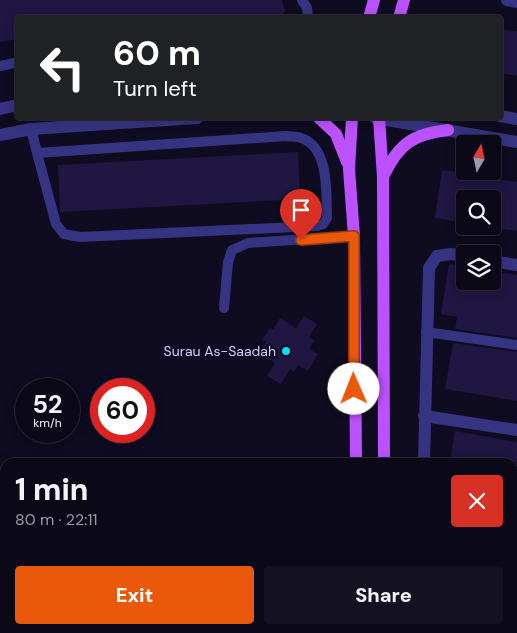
<!DOCTYPE html>
<meta charset="utf-8">
<style>
body{margin:0;font-family:"DM Sans",sans-serif;background:#141121;color:#f1f3f6;height:100vh;display:flex;flex-direction:column;font-size:19px;white-space:nowrap}
*{box-sizing:border-box;margin:0}
p{font-size:16px;color:#9a9aa2}
.icon{flex:none;width:28px;height:28px;fill:none;stroke:currentColor;stroke-width:2;stroke-linecap:round;stroke-linejoin:round}
.map{position:relative;flex:1;overflow:hidden}
.details{position:absolute;left:0px;top:458px;width:518px;height:176px;display:flex;flex-direction:column;background:#0b0818;border-radius:15px 15px 0 0;box-shadow:0 2px 12px #0003,0 0 0 1px #2b2937}
.details>*{flex:none}
.guide{position:absolute;left:15px;top:15px;width:488px;height:105px;border-radius:5px;box-shadow:0 2px 12px #0003,0 0 0 1px #2b2937;background:#202124;color:#fff;overflow:hidden}
.needle{width:32px;rotate:9deg}
.controls{position:absolute;left:456px;top:135px;display:grid;gap:10px}
.controls a{display:grid;place-items:center;width:45px;height:45px;border-radius:5px;background:#0b0818;box-shadow:0 2px 12px #0003,0 0 0 1px #2b2937;font-size:25px}
.speed{position:absolute;left:15px;top:378px;display:flex;gap:10px;font-size:25px;font-weight:700;text-align:center}
.speed>*{display:grid;place-content:center;width:65px;height:65px;border-radius:50%;background:#0b0818;box-shadow:0 2px 12px #0003,0 0 0 1px #2b2937;line-height:1}
.speed small{font-size:12px;font-weight:400}
.speed .limit{border:8px solid #d22;background:#fff;color:#111}
.pin{position:absolute;display:grid;place-items:center;width:42px;height:42px;color:#fff;margin:-51px -21px;border-radius:50% 50% 50% 0;rotate:-45deg;box-shadow:0 0 5px #0007}
.pin .icon{rotate:45deg}
.me{position:absolute;width:55px;margin:-28px;rotate:359deg;stroke-linejoin:round;filter:drop-shadow(0 0 4px #0008)}
.turn{display:flex;align-items:center;gap:18px;height:105px;padding:0 15px;font-size:22px}
.turn .icon{width:65px;height:65px;stroke-width:2.5}
.turn b{display:block;font-size:35px;line-height:42px}
.round{display:grid;place-items:center;flex:none;width:52px;height:52px;border-radius:5px;background:#141121}
.head{display:flex;align-items:center;justify-content:space-between;height:85px;padding:0 15px}
h1{font-size:30px;font-weight:800;line-height:38px}
.action{display:flex;gap:10px;margin-top:auto;padding:10px 15px}
.action a{flex:1;height:58px;border-radius:5px;background:#ea580c;color:#fff;font-size:20px;font-weight:800;line-height:58px;text-align:center}
.action a+a{background:#141121;color:#f1f3f6}
.map>svg:first-child{display:block}
</style>
<div class="map">
<svg width="517" height="633" viewBox="0 0 517 633">
<rect width="100%" height="100%" fill="#0f0b20"/>
<g fill="#1f1642">
<polygon points="0,0 282,0 285,12 278,18 18,18 18,39 0,42"/>
<polygon points="500,29 517,31 517,76 500,73"/>
<polygon points="298,152 300,199 60,212 58,165"/>
<polygon points="442,170 517,182 517,231 492,227 492,199 465,199 465,223 435,218"/>
<polygon points="449,264 465,267 465,281 492,281 492,271 517,275 517,338 455,329 457,317 441,314"/>
<polygon points="304,316 317,324 309,337 314,340 309,349 318,354 308,371 298,365 294,372 290,369 281,384 267,376 275,363 259,353 266,342 262,340 270,328 273,330 280,318 296,328"/>
<polygon points="453,343 517,352 517,401 445,389"/>
<polygon points="455,431 517,442 517,462 450,462"/>
</g>
<g fill="none" stroke-linecap="round" stroke-linejoin="round">
<g stroke="#363482" stroke-width="10">
<polyline points="302,0 307,8 308,18"/>
<polyline points="0,66 18,62"/>
<path d="M31 129 37 153 286 136C291 137 297 136 301 138 330 147 326 195 327 218L323 224 317 226 80 237 64 234 56 224 37 153"/>
<polyline points="224,308 228,262 232,250 248,243 354,236"/>
<polyline points="426,332 517,345"/>
<polyline points="512,513 517,514"/>
</g>
<g stroke="#363482" stroke-width="12">
<polyline points="507,0 517,2"/>
<polyline points="0,109 18,105"/>
<polyline points="500,116 517,119"/>
<polyline points="375,118 517,142"/>
<polyline points="0,135 31,129 197,118"/>
<polyline points="492,261 517,265"/>
<polyline points="424,416 517,430"/>
<polyline points="424,462 429,268 437,256 451,254 465,256"/>
<polyline points="0,508 5,507"/>
<polyline points="512,599 517,600"/>
<polyline points="122,629 123,633"/>
<polyline points="421,633 421,629"/>
</g>
<g stroke="#bc52ff" stroke-width="12">
<polyline points="369,18 374,0"/>
<polyline points="399,18 404,0"/>
<polyline points="319,118 336,134 347,162"/>
<polyline points="352,118 349,169 354,236 356,462"/>
<polyline points="379,118 383,177 384,462"/>
<path d="M384 175C399 143 414 134 448 130"/>
<polyline points="385,629 385,633"/>
<polyline points="358,633 358,629"/>
</g>
</g>
<g fill="none" stroke-linecap="round" stroke-linejoin="round">
<g stroke="#983908" stroke-width="12">
<polyline id="route" points="301,240 354,236 354,389"/>
</g>
<use href="#route" stroke="#ea580c" stroke-width="9"/>
</g>
<circle fill="#00e0f6" stroke="#0f0b20" stroke-width="2" cx="286" cy="351" r="5"/>
<g text-anchor="middle" dominant-baseline="central" stroke-width="5" stroke-linejoin="round" paint-order="stroke">
<g font-size="14" fill="#d0cbff" stroke="#0f0b20" text-anchor="end">
<text x="276" y="351">Surau As-Saadah</text>
</g>
</g>
</svg>
<div class="controls">
<a><svg class="needle" viewBox="-14 -14 28 28"><path d="M0-13l5 13h-10z" fill="#e53935"/><path d="M0 13l5-13h-10z" fill="#9a9aa2"/></svg></a>
<a><svg class="icon" aria-label="search" viewBox="0 0 24 24"><circle cx="10" cy="10" r="6"/><path d="M15 15l6 6"/></svg></a>
<a><svg class="icon" aria-label="layers" viewBox="0 0 24 24"><path d="M12 4l9 5-9 5-9-5zM3 14l9 5 9-5"/></svg></a>
</div>
<div class="speed"><div>52<small>km/h</small></div><div class="limit">60</div></div>
<div class="pin" style="left:301px;top:240px;background:#d93025"><svg class="icon" aria-label="arrive" viewBox="0 0 24 24"><path d="M6 21V4h12l-3 4 3 4H6"/></svg></div>
<svg class="me" style="left:354px;top:389px" viewBox="-20 -20 40 40"><circle r="19" fill="#fff"/><path d="M0-13L10 11 0 6-10 11z" fill="#ea580c"/></svg>
<div class="guide">
<div class="turn"><svg class="icon" aria-label="left" viewBox="0 0 24 24"><path d="M17 20v-9H6M10 6l-5 5 5 5"/></svg><div><b>60 m</b>Turn left</div></div>
</div>
<section class="details">
<div class="head"><div><h1>1 min</h1><p>80 m · 22:11</p></div><a class="round" style="background:#d93025;color:#fff"><svg class="icon" aria-label="close" viewBox="0 0 24 24"><path d="M6 6l12 12M18 6L6 18"/></svg></a></div>
<div class="action"><a>Exit</a><a>Share</a></div>
</section>
</div>
